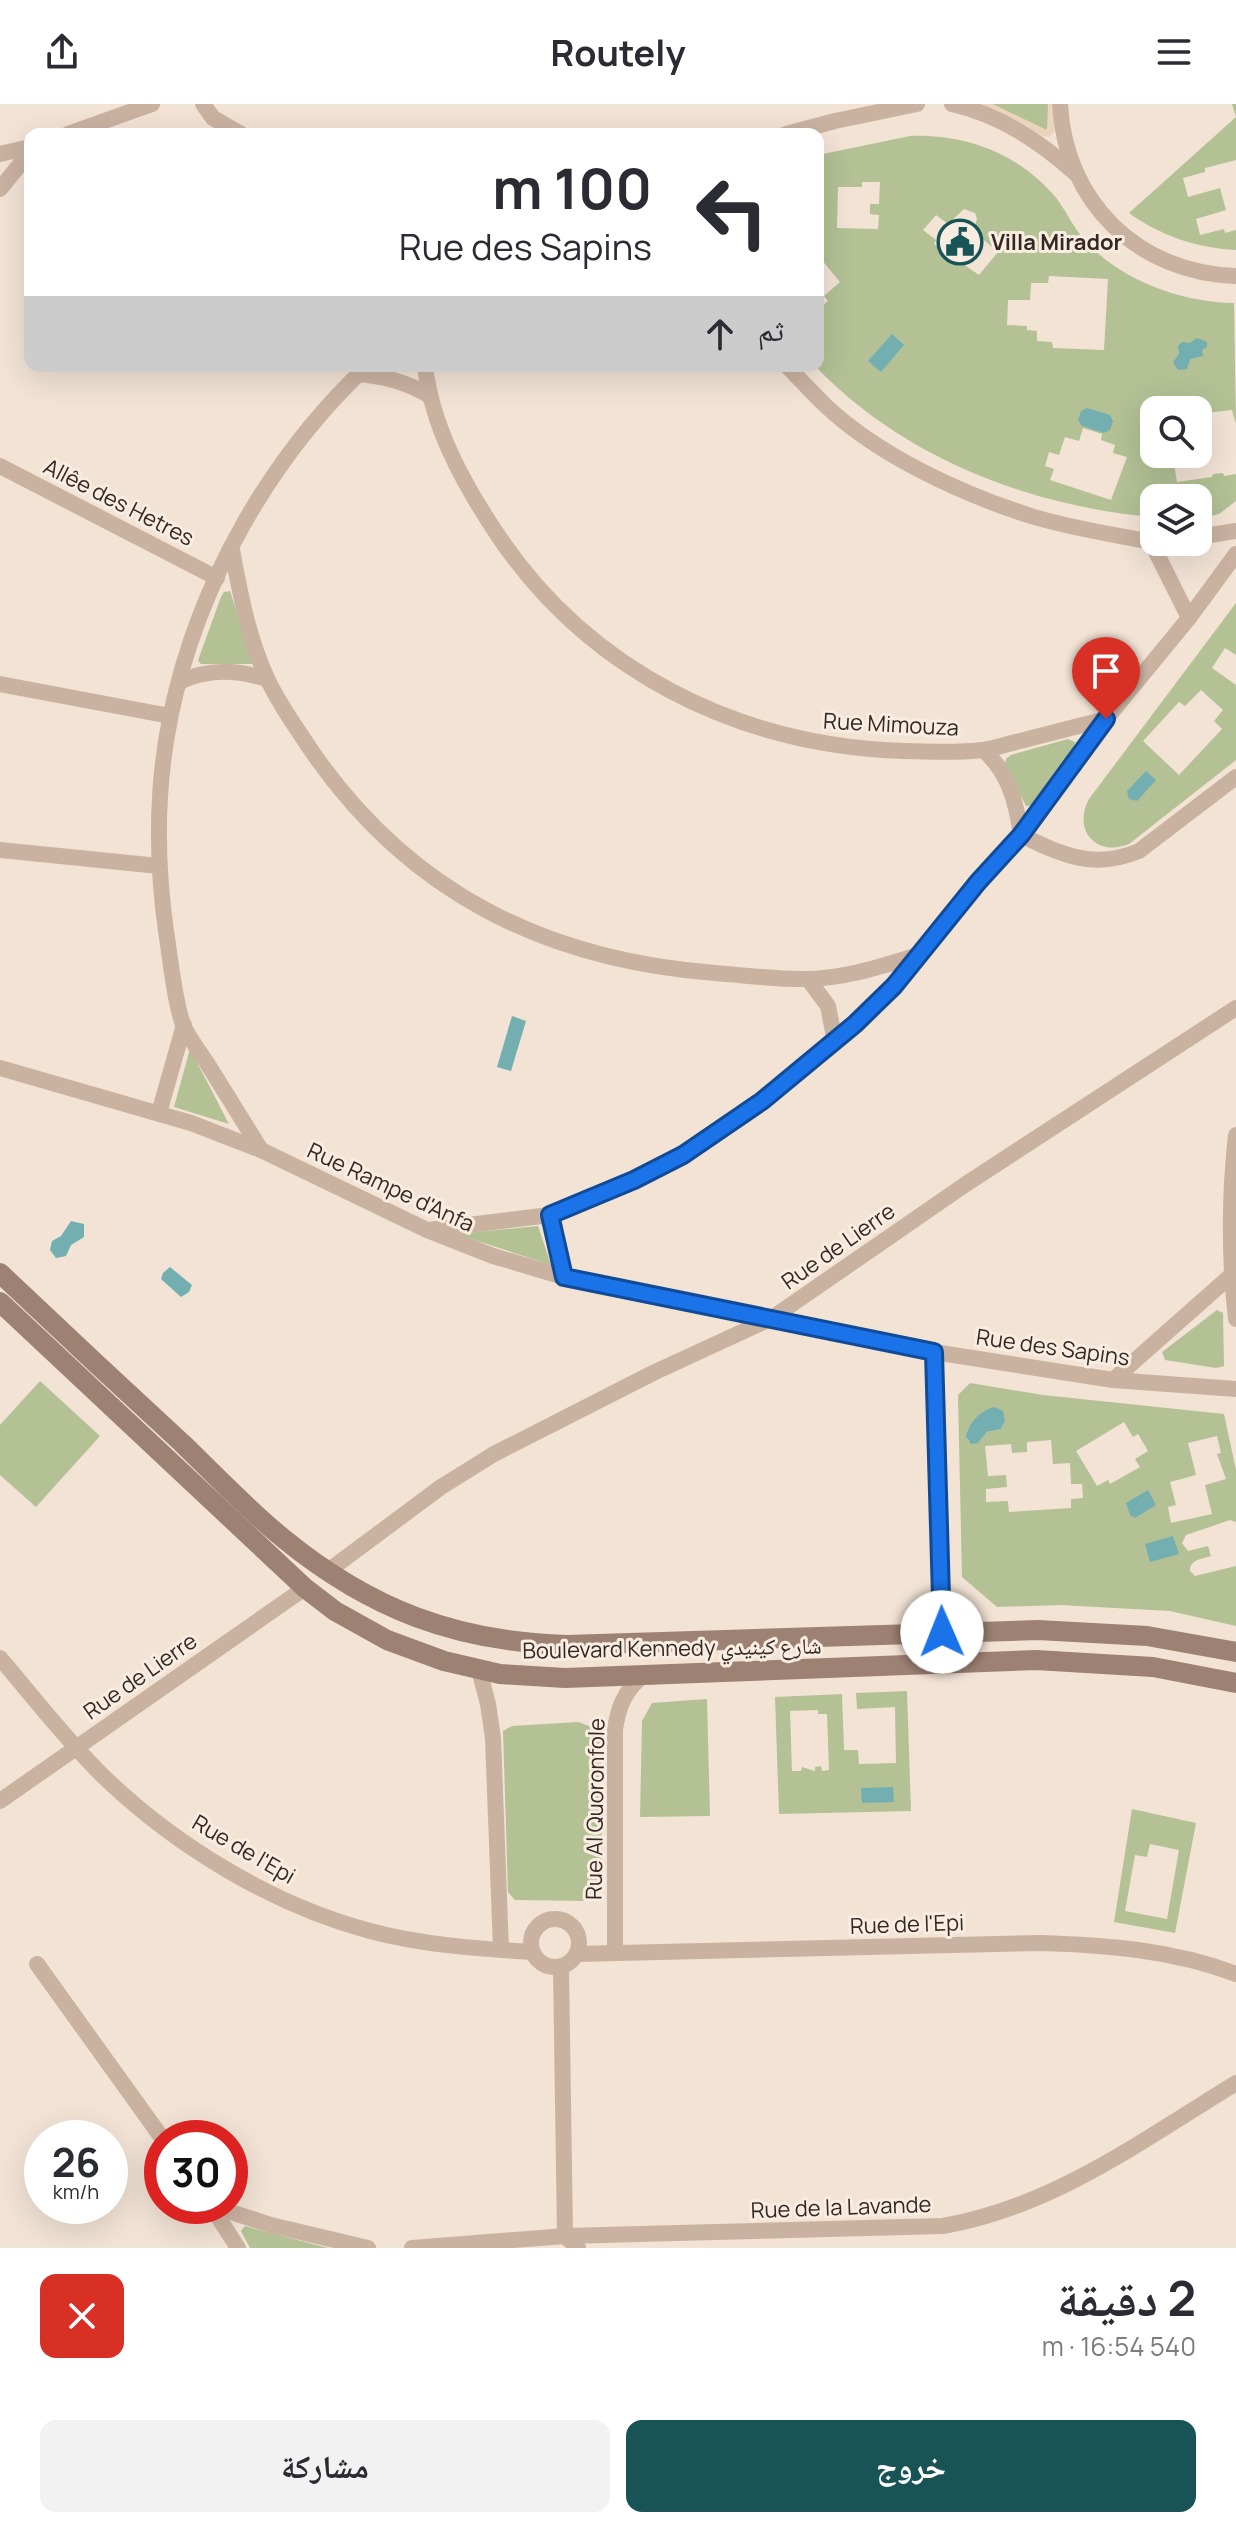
<!DOCTYPE html>
<html lang="ar">
<meta charset="utf-8">
<style>
body{margin:0;font-family:Manrope,"Noto Naskh Arabic",sans-serif;background:#f2f2f3;color:#2b2b33;direction:rtl;height:100vh;display:flex;flex-direction:column;font-size:30px;white-space:nowrap}
*{box-sizing:border-box;margin:0}
p{font-size:26px;color:#7c7c81}
.icon{flex:none;width:44px;height:44px;fill:none;stroke:currentColor;stroke-width:2;stroke-linecap:round;stroke-linejoin:round}
.map{position:relative;height:2144px;overflow:hidden;direction:ltr}
.details{display:flex;flex-direction:column;background:#fff;flex:1}
.details>*{flex:none}
.top-card{position:absolute;left:24px;top:24px;width:800px;height:244px;border-radius:16px;box-shadow:0 8px 32px #0002;direction:rtl;background:#fff;color:#2b2b33;overflow:hidden}
.tools{position:absolute;left:1140px;top:292px;display:grid;gap:16px}
.tools a{display:grid;place-items:center;width:72px;height:72px;border-radius:16px;background:#fff;box-shadow:0 8px 32px #0002;font-size:40px}
.speed{position:absolute;left:24px;top:2016px;display:flex;gap:16px;font-size:40px;font-weight:700;text-align:center}
.speed>*{display:grid;place-content:center;width:104px;height:104px;border-radius:50%;background:#fff;box-shadow:0 8px 32px #0002;line-height:1}
.speed small{font-size:20px;font-weight:400}
.speed .limit{border:12px solid #d22;background:#fff;color:#111}
.pin{position:absolute;display:grid;place-items:center;width:68px;height:68px;color:#fff;margin:-82px -34px;border-radius:50% 50% 50% 0;rotate:-45deg;box-shadow:0 0 8px #0007}
.pin .icon{rotate:45deg}
.me{position:absolute;width:88px;margin:-44px;rotate:359deg;stroke-linejoin:round;filter:drop-shadow(0 0 6px #0008)}
.turn{display:flex;align-items:center;gap:28px;height:168px;padding:0 40px;font-size:36px}
.turn .icon{width:104px;height:104px;stroke-width:2.5}
.turn b{display:block;font-size:56px;line-height:68px}
.then{display:flex;align-items:center;height:76px;padding:0 40px;background:#0003;gap:16px;font-size:30px}
.round{display:grid;place-items:center;flex:none;width:84px;height:84px;border-radius:16px;background:#f2f2f3}
.head{display:flex;align-items:center;justify-content:space-between;height:136px;padding:0 40px}
h1{font-size:48px;font-weight:700;line-height:60px}
.action{display:flex;gap:16px;margin-top:auto;padding:16px 40px}
.action a{flex:1;height:92px;border-radius:16px;background:#185456;color:#fff;font-size:32px;font-weight:700;line-height:92px;text-align:center}
.action a+a{background:#f2f2f3;color:#2b2b33}
header{display:flex;justify-content:space-between;align-items:center;height:104px;padding:0 40px;background:#fff;font-size:36px;font-weight:700}
.map>svg:first-child{display:block}
</style>
<header><svg class="icon" aria-label="menu" viewBox="0 0 24 24"><path d="M4 6h16M4 12h16M4 18h16"/></svg>Routely<svg class="icon" aria-label="share" viewBox="0 0 24 24"><path d="M12 15V3M7 8l5-5 5 5M5 13v7h14v-7"/></svg></header>
<div class="map">
<svg width="1236" height="2144" viewBox="0 0 1236 2144">
<rect width="100%" height="100%" fill="#f2e3d5"/>
<g fill="#b3c195" fill-rule="evenodd">
<polygon points="992,0 1048,0 1048,25 1045,26"/>
<path d="M1232 0H1236V56L1205 64V68L1183 74 1188 93 1220 84 1226 106 1196 115 1200 131 1224 125 1225 129 1236 126V146C1197 144 1161 132 1129 109L1236 13Z"/>
<path d="M910 32C967 30 1020 50 1057 95 1068 110 1075 127 1089 141 1126 178 1181 198 1234 199L1236 320 1232 306 1198 310V306L1195 304 1154 306V350H1179L1181 359 1174 360 1177 378 1212 373 1213 370 1223 369 1224 372 1236 370V397L1219 410 1198 415V394H1154V413C1030 403 902 353 815 262H818V205L828 197 824 192 840 178 821 155 818 158V51ZM862 78H880L879 100H870V110L879 111 878 125 837 124 838 83H862ZM964 105 975 109 977 115 973 127 998 148 979 171 934 140 936 136 923 126 936 111 948 120ZM1049 172 1108 175 1104 246 1053 244 1052 238 1037 237V227L1027 226V222L1007 221 1008 196H1030L1031 179H1048ZM1083 324 1102 330 1101 336 1115 341 1113 349 1127 353 1111 396 1050 376 1054 365 1045 362 1049 348 1059 351 1065 333 1079 337Z"/>
<polygon points="230,487 253,560 201,560 198,557 201,548 221,493 224,488"/>
<path d="M1236 499V551L1225 544 1212 564 1236 581V656L1129 740C1097 753 1072 727 1089 695ZM1201 586 1223 606 1214 617 1222 625 1179 671 1143 637 1179 598 1185 602Z"/>
<polygon points="1068,635 1075,638 1074,643 1032,701 1026,702 1005,660 1006,655 1011,651"/>
<polygon points="190,945 229,1020 174,1003"/>
<polygon points="538,1122 551,1161 456,1130"/>
<polygon points="1217,1206 1223,1209 1224,1262 1216,1264 1165,1256 1162,1248"/>
<polygon points="40,1277 100,1332 36,1403 0,1371 0,1321"/>
<path d="M970 1279 1043 1291 1224 1310 1236 1366V1418L1230 1416 1186 1431 1182 1439 1188 1447 1208 1442 1211 1452C1202 1455 1190 1455 1190 1467L1195 1472 1236 1462V1522L1170 1507 1060 1501 997 1503 962 1473 958 1291ZM976 1314 1005 1317 1001 1325 987 1328 978 1339 968 1337C964 1327 971 1321 976 1314ZM1124 1318 1133 1333 1138 1330 1148 1347 1135 1355 1140 1363 1110 1380 1108 1376 1097 1382 1076 1347ZM1217 1332 1221 1349 1217 1350 1226 1375 1205 1381 1212 1410 1171 1419 1168 1403 1176 1401 1170 1378 1196 1371 1188 1339ZM1051 1336 1053 1360 1070 1359 1071 1380H1082L1083 1394 1071 1395V1404L1009 1408 1008 1397 986 1398V1385L1007 1383 1006 1371 988 1372 985 1342 1011 1340 1012 1349 1027 1348V1338Z"/>
<path d="M907 1587 911 1707 779 1710 775 1593 842 1590 844 1646H858L859 1660 896 1659 895 1603 857 1605 856 1589ZM818 1606V1610H827L829 1666 822 1667 821 1662 815 1663V1667L802 1663 801 1667H792L790 1607Z"/>
<polygon points="707,1595 710,1712 640,1713 642,1617 652,1599"/>
<polygon points="578,1618 592,1623 601,1634 602,1781 599,1788 588,1797 515,1796 508,1788 503,1627 512,1622"/>
<path d="M1132 1705 1196 1719 1175 1829 1114 1818ZM1150 1740 1179 1746 1167 1815 1125 1807 1135 1751 1147 1753Z"/>
<polygon points="245,2122 328,2144 250,2144 241,2127"/>
</g>
<polygon fill="#ebd4bb" points="980,0 992,0 1047,26 1048,0 1054,0 1055,27 1050,33 1043,32"/>
<g fill="#73afb0">
<polygon points="892,230 904,241 881,268 868,257"/>
<polygon points="1197,234 1207,238 1207,243 1202,246 1203,252 1190,255 1187,265 1178,266 1173,258 1179,250 1178,242 1182,238 1190,239"/>
<polygon points="1087,304 1110,311 1113,317 1110,326 1104,329 1082,322 1078,316 1081,307"/>
<polygon points="1146,667 1156,676 1137,697 1129,695 1127,687"/>
<polygon points="512,912 526,917 511,967 497,963"/>
<polygon points="71,1117 84,1120 84,1133 71,1141 66,1152 56,1154 50,1146 52,1137 61,1132"/>
<polygon points="170,1163 192,1181 189,1188 181,1193 161,1175 163,1169"/>
<path d="M994 1303 1003 1307 1005 1317 1001 1325 987 1328 978 1339 971 1340 966 1333C968 1319 980 1307 994 1303Z"/>
<polygon points="1148,1386 1156,1401 1135,1414 1130,1411 1126,1399"/>
<polygon points="1173,1432 1179,1450 1150,1458 1145,1440"/>
<polygon points="893,1683 894,1698 862,1699 861,1684"/>
</g>
<g fill="none" stroke-linecap="round" stroke-linejoin="round">
<g stroke="#cab2a1" stroke-width="16">
<polyline points="203,0 213,14 241,30"/>
<path d="M952 0C1000 11 1039 37 1075 69"/>
<path d="M1060 0C1065 98 1138 169 1236 172"/>
<polyline points="68,30 152,0"/>
<polyline points="786,30 835,17 917,0"/>
<polyline points="0,50 30,43"/>
<polyline points="0,85 30,48"/>
<path d="M425 262C432 322 462 377 495 427 587 567 739 642 904 647 930 648 957 649 983 646 996 644 1010 639 1024 636 1051 629 1079 622 1106 615"/>
<path d="M787 262C800 275 812 289 826 302 879 352 962 390 1031 412 1070 424 1111 430 1151 438L1189 514"/>
<path d="M358 270C383 272 407 278 428 291"/>
<polyline points="0,362 217,474"/>
<polyline points="1198,433 1236,427"/>
<path d="M232 446C240 489 248 533 267 574 278 599 296 623 311 646 408 788 545 856 715 869 743 871 771 875 799 875 839 876 880 863 918 851"/>
<path d="M179 578C209 564 236 566 267 575"/>
<polyline points="0,580 170,612"/>
<path d="M983 646C1009 668 1016 698 1021 731 1062 751 1094 766 1139 747L1236 673"/>
<polyline points="0,746 159,762"/>
<polyline points="808,875 828,902 835,938"/>
<polyline points="0,964 191,1019 261,1046 427,1126 493,1152 564,1173 934,1248 1113,1276 1236,1285"/>
<polyline points="159,1009 184,921"/>
<path d="M1236 1031C1229 1093 1229 1153 1236 1215"/>
<path d="M261 1046C243 1017 225 988 207 959 199 947 190 935 184 923 175 902 170 852 166 827 156 756 156 681 171 610 198 480 270 353 367 262"/>
<polyline points="550,1111 564,1173"/>
<polyline points="428,1126 550,1111 634,1076 683,1051 762,997 835,938 894,882 978,778 1021,731 1106,615 1189,514 1236,450"/>
<polyline points="934,1248 942,1528"/>
<polyline points="1113,1276 1236,1167"/>
<polyline points="328,1467 441,1383 494,1350 653,1269 772,1214 966,1080 1236,904"/>
<path d="M0 1554C34 1594 67 1637 104 1673 177 1743 273 1801 370 1827 422 1841 480 1845 533 1848"/>
<polyline points="479,1566 488,1600 493,1634 501,1846"/>
<polyline points="0,1697 305,1484"/>
<circle cx="555" cy="1839" r="24"/>
<path d="M615 1849V1626C618 1603 625 1586 643 1572"/>
<path d="M577 1850 1040 1839C1107 1841 1173 1846 1236 1870"/>
<polyline points="37,1860 162,2034"/>
<polyline points="561,1863 565,2132 578,2144"/>
<polyline points="211,2102 238,2144"/>
<polyline points="212,2102 271,2121 368,2144"/>
<path d="M412 2144 565 2132 943 2122C1053 2103 1143 2036 1236 1979"/>
</g>
<g stroke="#9d8172" stroke-width="20">
<path d="M0 1169C60 1226 121 1283 182 1339 215 1371 248 1406 284 1435 370 1505 456 1538 567 1541L1038 1526 1147 1532 1236 1548"/>
<polyline points="0,1198 305,1484 335,1507 387,1536 444,1557 500,1570 565,1574 1036,1556 1153,1563 1236,1579"/>
</g>
</g>
<g fill="none" stroke-linecap="round" stroke-linejoin="round">
<g stroke="#114b97" stroke-width="20">
<polyline id="route" points="942,1528 934,1248 564,1173 550,1111 634,1076 683,1051 762,997 855,920 894,882 978,778 1021,731 1106,615"/>
</g>
<use href="#route" stroke="#1a73e8" stroke-width="14"/>
</g>
<defs>
<g id="civic-ring" transform="scale(2.3)"><circle r="9.5" fill="#f9ede1" stroke="#185456" stroke-width="1.5"/><path d="M-.6-6.5H3V-4.5H.6V-3L4-1V1h2V6H-6V1h2V-1L-.6-3ZM-1.2 2.5V6h2.4V2.5Z" fill="#185456"/></g>
</defs>
<g fill-rule="evenodd">
<use href="#civic-ring" x="960" y="138"/>
</g>
<g text-anchor="middle" dominant-baseline="central" stroke-width="6" stroke-linejoin="round" paint-order="stroke">
<g font-size="22" font-weight="bold" fill="#332824" stroke="#f9ede1" text-anchor="start">
<text x="991" y="138">Villa Mirador</text>
</g>
<g font-size="22" fill="#332824" stroke="#f9ede1">
<text transform="translate(119 398) rotate(27)">Allêe des Hetres</text>
<text transform="translate(891 620) rotate(3)">Rue Mimouza</text>
<text transform="translate(391 1083) rotate(25)">Rue Rampe d'Anfa</text>
<text transform="translate(838 1142) rotate(-35)">Rue de Lierre</text>
<text transform="translate(1053 1243) rotate(8)">Rue des Sapins</text>
<text transform="translate(672 1544) rotate(-1)">Boulevard Kennedy شارع كينيدي</text>
<text transform="translate(140 1572) rotate(-35)">Rue de Lierre</text>
<text transform="translate(595 1705) rotate(-89)">Rue Al Quoronfole</text>
<text transform="translate(244 1745) rotate(30)">Rue de l'Epi</text>
<text transform="translate(907 1820) rotate(-2)">Rue de l'Epi</text>
<text transform="translate(841 2103) rotate(-2)">Rue de la Lavande</text>
</g>
</g>
</svg>
<div class="tools">
<a><svg class="icon" aria-label="search" viewBox="0 0 24 24"><circle cx="10" cy="10" r="6"/><path d="M15 15l6 6"/></svg></a>
<a><svg class="icon" aria-label="layers" viewBox="0 0 24 24"><path d="M12 4l9 5-9 5-9-5zM3 14l9 5 9-5"/></svg></a>
</div>
<div class="speed"><div>26<small>km/h</small></div><div class="limit">30</div></div>
<div class="pin" style="left:1106px;top:615px;background:#d93025"><svg class="icon" aria-label="arrive" viewBox="0 0 24 24"><path d="M6 21V4h12l-3 4 3 4H6"/></svg></div>
<svg class="me" style="left:942px;top:1528px" viewBox="-20 -20 40 40"><circle r="19" fill="#fff"/><path d="M0-13L10 11 0 6-10 11z" fill="#1a73e8"/></svg>
<div class="top-card">
<div class="turn"><svg class="icon" aria-label="left" viewBox="0 0 24 24"><path d="M17 20v-9H6M10 6l-5 5 5 5"/></svg><div><b>100 m</b>Rue des Sapins</div></div>
<div class="then">ثم<svg class="icon" aria-label="ahead" viewBox="0 0 24 24"><path d="M12 20V5M6 11l6-6 6 6"/></svg></div>
</div>
</div>
<section class="details">
<div class="head"><div><h1>2 دقيقة</h1><p>540 m · 16:54</p></div><a class="round" style="background:#d93025;color:#fff"><svg class="icon" aria-label="close" viewBox="0 0 24 24"><path d="M6 6l12 12M18 6L6 18"/></svg></a></div>
<div class="action"><a>خروج</a><a>مشاركة</a></div>
</section>
